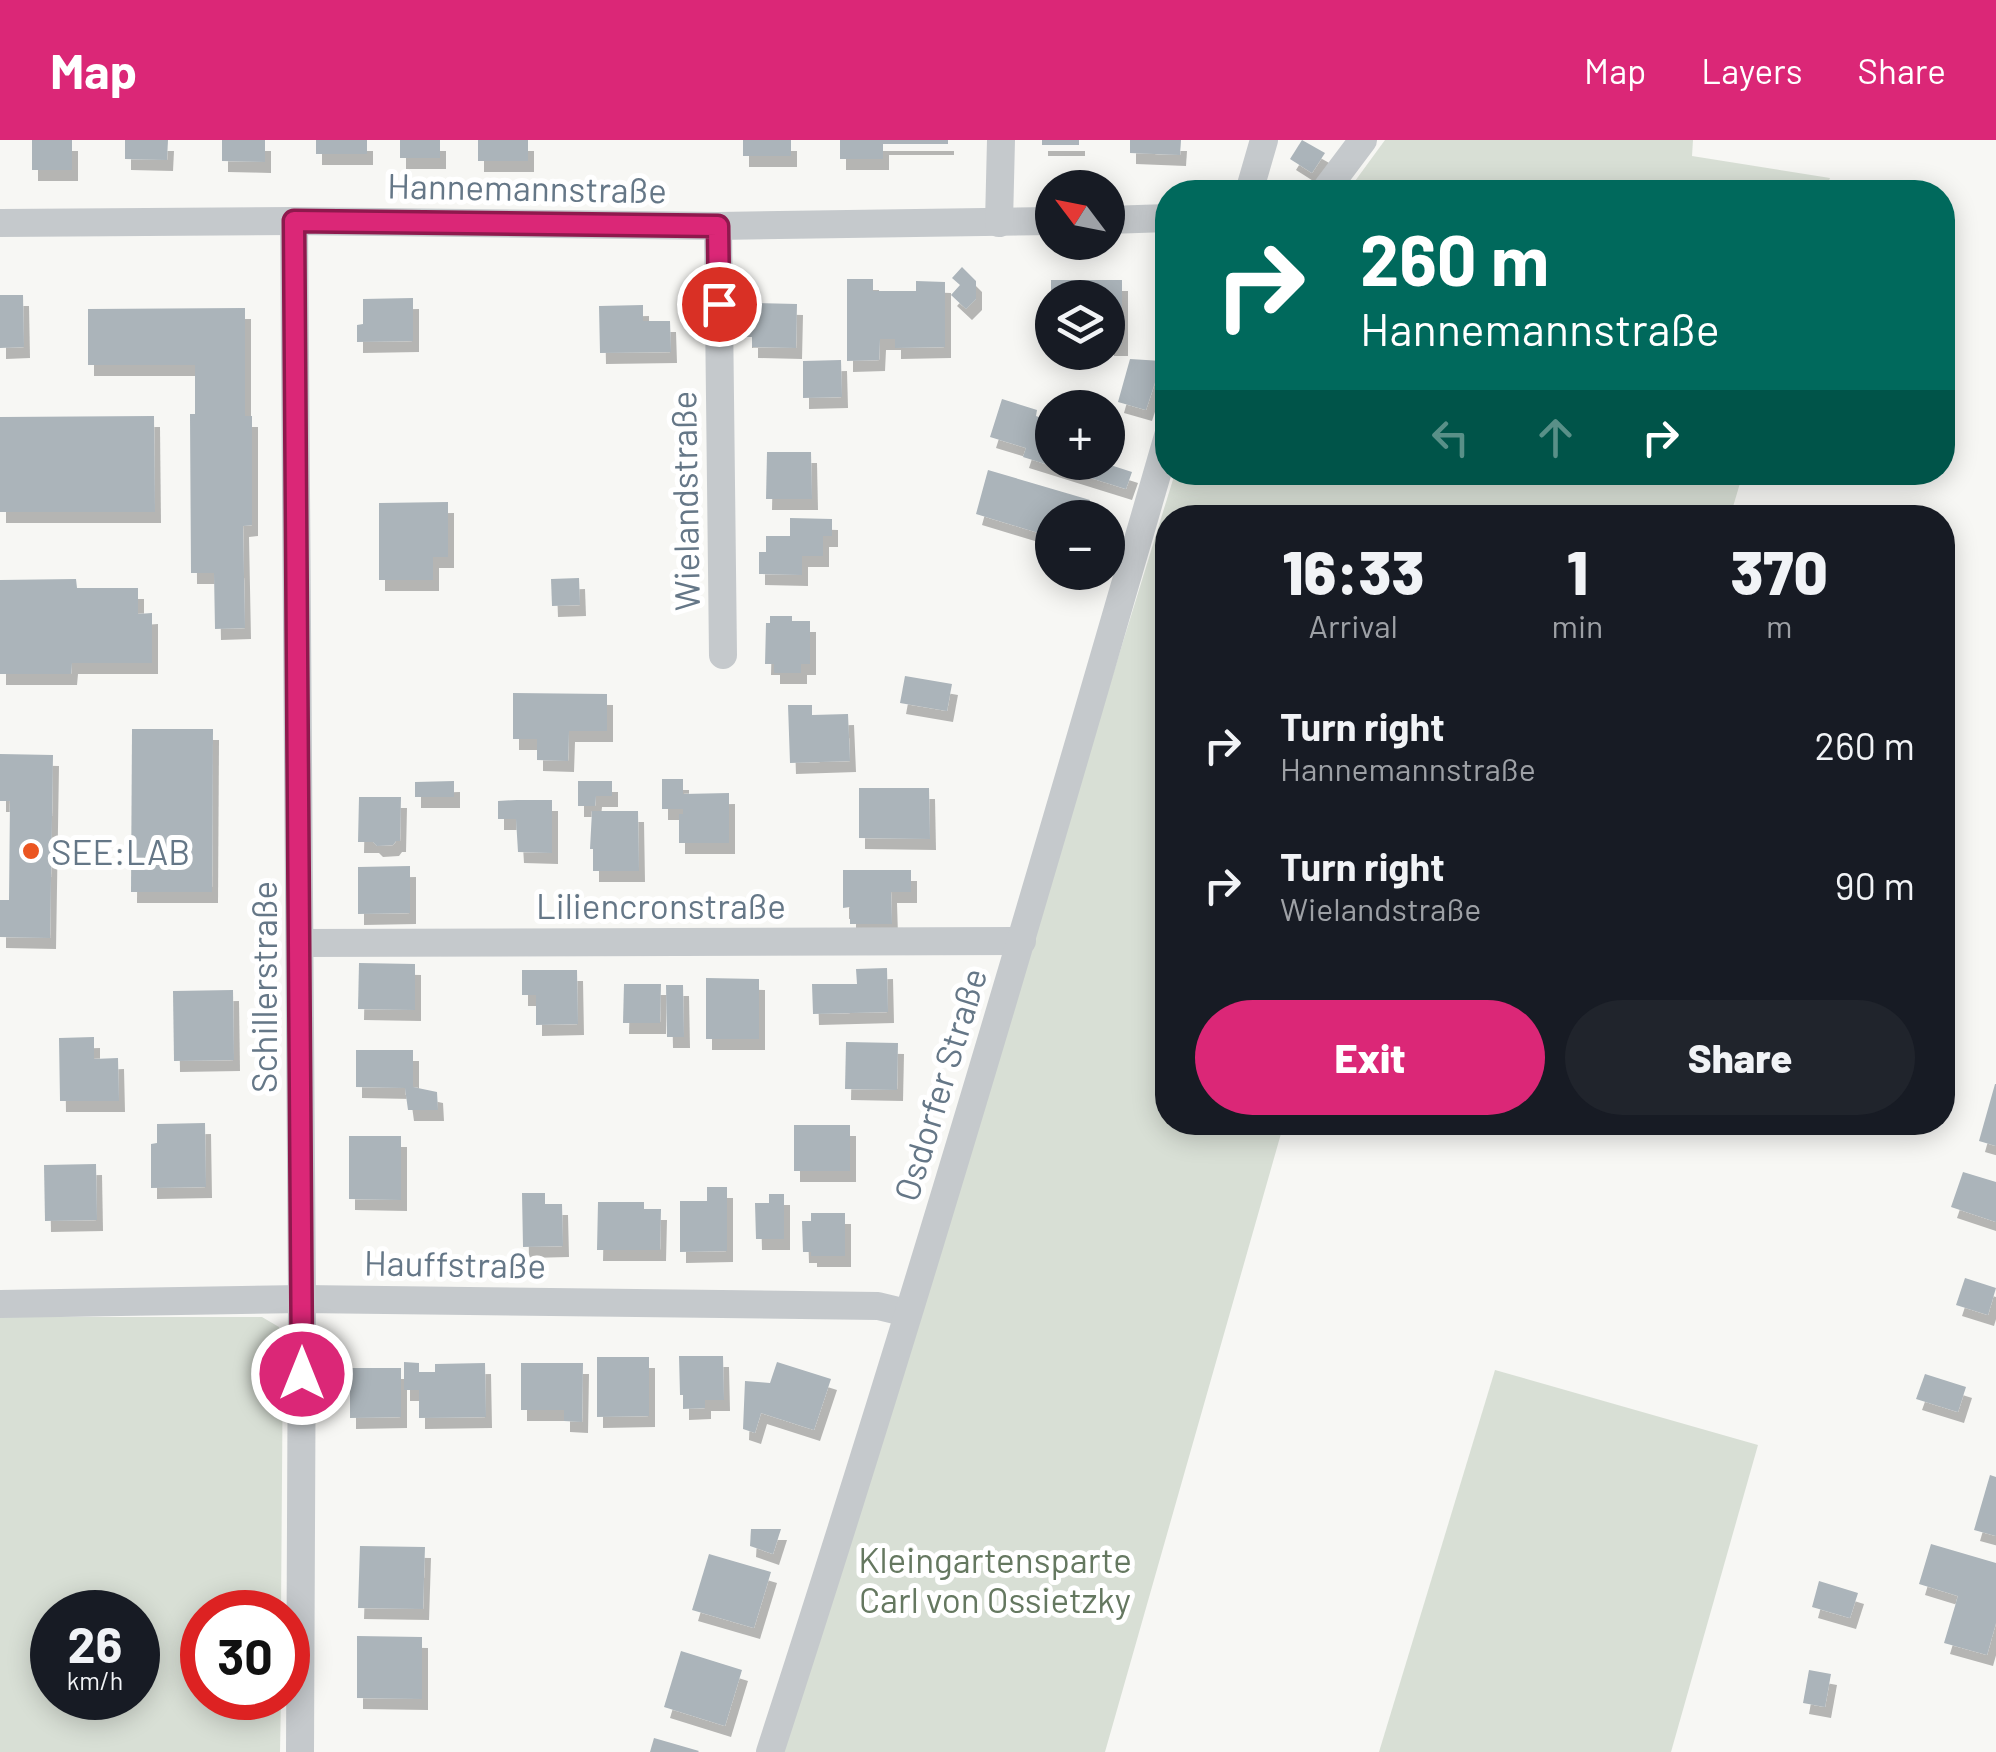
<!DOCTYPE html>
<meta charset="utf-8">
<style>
body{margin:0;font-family:Barlow,sans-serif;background:#20242c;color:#f1f3f6;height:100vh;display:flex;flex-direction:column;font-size:38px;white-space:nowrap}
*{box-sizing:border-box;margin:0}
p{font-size:32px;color:#9ea1a6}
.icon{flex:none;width:55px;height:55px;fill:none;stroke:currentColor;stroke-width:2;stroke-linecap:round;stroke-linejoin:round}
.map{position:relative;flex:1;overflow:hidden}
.details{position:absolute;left:1155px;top:365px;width:800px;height:630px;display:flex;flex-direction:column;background:#171b24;border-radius:40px;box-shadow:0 5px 25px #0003}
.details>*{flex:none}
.guide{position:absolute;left:1155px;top:40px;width:800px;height:305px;border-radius:40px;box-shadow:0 5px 25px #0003;background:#00695c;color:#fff;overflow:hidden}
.needle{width:65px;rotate:302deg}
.fabs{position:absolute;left:1035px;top:30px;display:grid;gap:20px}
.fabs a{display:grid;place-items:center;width:90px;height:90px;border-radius:50%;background:#171b24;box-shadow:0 5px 25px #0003;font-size:50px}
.speed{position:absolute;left:30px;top:1450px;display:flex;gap:20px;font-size:50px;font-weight:700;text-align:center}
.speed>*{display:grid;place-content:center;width:130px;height:130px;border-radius:50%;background:#171b24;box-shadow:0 5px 25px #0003;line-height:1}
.speed small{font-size:25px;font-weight:400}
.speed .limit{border:15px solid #d22;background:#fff;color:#111}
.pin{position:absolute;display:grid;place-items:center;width:85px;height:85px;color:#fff;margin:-42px;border:5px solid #fff;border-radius:50%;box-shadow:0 2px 10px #0007}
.me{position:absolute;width:110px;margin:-55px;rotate:0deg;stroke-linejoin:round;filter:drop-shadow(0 0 8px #0008)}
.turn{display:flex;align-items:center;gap:35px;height:210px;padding:0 40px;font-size:45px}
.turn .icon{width:130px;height:130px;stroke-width:2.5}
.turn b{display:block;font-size:70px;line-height:85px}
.lanes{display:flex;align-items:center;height:95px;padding:0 40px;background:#0003;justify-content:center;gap:50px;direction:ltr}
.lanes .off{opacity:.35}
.eta{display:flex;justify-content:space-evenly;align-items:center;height:170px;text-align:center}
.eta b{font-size:60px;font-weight:800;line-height:70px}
.button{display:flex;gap:20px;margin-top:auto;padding:20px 40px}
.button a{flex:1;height:115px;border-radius:60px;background:#db2777;color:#fff;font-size:40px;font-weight:800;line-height:115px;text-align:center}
.button a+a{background:#20242c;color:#f1f3f6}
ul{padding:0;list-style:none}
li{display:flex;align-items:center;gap:30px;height:140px;padding:0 40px}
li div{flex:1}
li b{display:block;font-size:38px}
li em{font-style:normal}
header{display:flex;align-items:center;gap:60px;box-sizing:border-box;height:140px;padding:0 50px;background:#db2777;color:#fff}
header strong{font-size:48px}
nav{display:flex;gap:55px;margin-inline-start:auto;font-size:35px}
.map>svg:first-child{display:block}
</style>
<header>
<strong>Map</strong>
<nav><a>Map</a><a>Layers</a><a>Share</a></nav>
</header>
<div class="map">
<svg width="1996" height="1612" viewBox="0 0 1996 1612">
<defs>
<filter id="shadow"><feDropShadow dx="6" dy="11" stdDeviation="0" flood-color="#0004"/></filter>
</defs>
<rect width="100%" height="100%" fill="#f7f7f4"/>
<g fill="#d8dfd5" fill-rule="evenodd">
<polygon points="1385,0 1693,0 1692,16 1830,38 1825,52 1347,52"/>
<polygon points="1175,333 1743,333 1730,377 1168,378 1168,982 1284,983 1105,1612 781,1612"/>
<path d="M0 1177H262L279 1187 283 1202 281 1472H202V1558H281L280 1612H0ZM52 1472H138V1558H52Z"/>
<polygon points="1495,1230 1758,1305 1671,1612 1379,1612"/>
</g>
<g fill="#abb4ba" filter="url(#shadow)">
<rect x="32" y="0" width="40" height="30"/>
<polygon points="125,0 168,0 167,20 125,19"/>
<polygon points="222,0 265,0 265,22 222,21"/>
<rect x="316" y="0" width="51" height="14"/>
<rect x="400" y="0" width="40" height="18"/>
<rect x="478" y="0" width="50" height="21"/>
<rect x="743" y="0" width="48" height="16"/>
<polygon points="840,0 948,0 948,4 883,4 883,19 840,19"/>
<rect x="1042" y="0" width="37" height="5"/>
<polygon points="1130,0 1181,0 1180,15 1130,13"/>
<polygon points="1302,0 1325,13 1312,33 1290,19"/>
<polygon points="962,127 976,141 976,159 966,169 951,155 960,145 952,138"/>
<polygon points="847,139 873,139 873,151 916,151 916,141 945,142 945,207 895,208 895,199 880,199 879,220 847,221"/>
<polygon points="1051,140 1122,140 1122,205 1108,205 1108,158 1051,158"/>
<polygon points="0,155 23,155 24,207 0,208"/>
<polygon points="413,158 413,201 357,202 357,185 363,184 363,159"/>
<polygon points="753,163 797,164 796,208 752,207 752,197 746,197 747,173 753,173"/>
<polygon points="643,165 643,181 670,181 671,212 600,213 599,166"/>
<polygon points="245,168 245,276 252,276 252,385 243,386 245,488 215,489 214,433 191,433 190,274 195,274 195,225 88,225 88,169"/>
<polygon points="1130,219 1162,221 1146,270 1118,262"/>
<polygon points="841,220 842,257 803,258 803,221"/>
<polygon points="1002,259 1037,270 1036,276 1052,282 1052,322 1101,322 1132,332 1126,349 1023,317 1026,308 990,297"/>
<polygon points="154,276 155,372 0,372 0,277"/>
<polygon points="767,312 811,312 812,359 766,359"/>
<polygon points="988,330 1090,360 1085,378 1052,378 1052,397 976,374"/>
<polygon points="448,362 448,417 433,417 433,440 379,440 379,363"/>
<polygon points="790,378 832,379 832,396 823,396 823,416 802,416 802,435 759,434 759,412 766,412 766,396 790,396"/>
<polygon points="579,438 580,465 552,466 551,439"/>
<polygon points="76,439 77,448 138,448 138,474 152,473 152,523 72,523 71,534 0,534 0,440"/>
<polygon points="770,476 792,476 792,481 810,481 810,524 801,524 801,533 774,533 774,524 765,524 766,483 770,483"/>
<polygon points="905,536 952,544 947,571 900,563"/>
<polygon points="513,553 607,554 607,591 569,591 568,621 537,620 537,599 513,599"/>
<polygon points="788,565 812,565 812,575 848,574 850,621 790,623"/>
<polygon points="132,589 213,589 212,752 131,752"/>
<polygon points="0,614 53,615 50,798 0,797 0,760 9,760 10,661 0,661"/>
<polygon points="662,639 683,639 683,654 729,653 729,703 679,703 679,674 683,674 683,669 662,669"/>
<polygon points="454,641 454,657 415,657 415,642"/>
<polygon points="578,641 612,641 612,656 596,656 595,666 578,666"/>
<polygon points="859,648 929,648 930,699 859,698"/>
<polygon points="359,657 401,657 400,701 396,701 393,705 377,706 373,702 358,702"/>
<polygon points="517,660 552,660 552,713 518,712 516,679 498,679 498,661"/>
<polygon points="592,671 638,671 639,731 593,731 593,709 590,709"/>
<polygon points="410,726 410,773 358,774 358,727"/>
<polygon points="843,730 911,730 911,752 891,752 892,784 850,784 850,767 843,768"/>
<polygon points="359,823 415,824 415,870 358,869"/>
<polygon points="887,828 888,872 813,874 812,844 857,844 856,829"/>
<polygon points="522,830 577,830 578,884 536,885 536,855 522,855"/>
<polygon points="706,838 759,839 759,899 706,899"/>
<polygon points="624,844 661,844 660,883 623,883"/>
<polygon points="666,845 683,845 684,897 667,897"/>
<polygon points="233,850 234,920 174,921 173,851"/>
<polygon points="94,897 94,919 118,918 119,961 60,961 59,898"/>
<polygon points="846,902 898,903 897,950 845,949"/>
<polygon points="356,910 413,910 413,947 437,952 438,970 408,970 405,948 356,947"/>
<polygon points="1995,944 1996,944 1996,1006 1979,1001"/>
<polygon points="205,983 206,1047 151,1048 151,1004 157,1003 157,984"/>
<rect x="794" y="985" width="56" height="46"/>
<polygon points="349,996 401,996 401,1060 349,1059"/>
<polygon points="96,1024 97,1080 45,1081 44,1025"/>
<polygon points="1963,1032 1996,1042 1996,1082 1951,1067"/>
<polygon points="707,1047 727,1047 727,1111 680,1112 680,1061 707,1061"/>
<polygon points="522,1053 545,1053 545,1064 562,1064 563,1106 523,1107"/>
<polygon points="769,1054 784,1054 784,1099 756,1099 755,1063 769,1063"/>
<polygon points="598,1062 644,1062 644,1069 661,1069 660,1110 597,1110"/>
<polygon points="811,1073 845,1073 845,1116 811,1116 811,1112 803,1112 802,1081 811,1081"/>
<polygon points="1965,1138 1996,1148 1988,1175 1956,1165"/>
<polygon points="679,1216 723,1216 724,1260 705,1260 705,1268 683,1269 683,1255 680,1255"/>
<polygon points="597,1217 649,1217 649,1276 597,1277"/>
<polygon points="404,1222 419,1223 419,1232 435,1232 435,1224 485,1223 486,1277 419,1278 419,1250 404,1250"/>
<polygon points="777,1222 831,1239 814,1290 761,1273 755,1293 743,1289 745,1241 770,1243"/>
<polygon points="521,1223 583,1223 582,1282 564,1281 564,1270 521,1270"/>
<polygon points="350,1228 401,1228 401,1277 350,1278"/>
<polygon points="1925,1234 1966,1247 1958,1272 1916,1259"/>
<polygon points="1990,1335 1996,1337 1996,1396 1974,1390"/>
<polygon points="751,1389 781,1389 773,1414 750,1406"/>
<polygon points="1931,1404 1996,1423 1996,1483 1987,1515 1944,1503 1958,1456 1919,1444"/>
<polygon points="360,1406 425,1407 423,1469 358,1468"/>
<polygon points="709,1414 771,1432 754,1488 692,1470"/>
<polygon points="1819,1441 1858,1453 1850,1478 1812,1467"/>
<polygon points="357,1496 422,1497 422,1559 357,1558"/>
<polygon points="681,1511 742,1530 725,1586 664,1567"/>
<polygon points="1809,1530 1831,1534 1825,1567 1803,1563"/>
<polygon points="654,1598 699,1611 698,1612 650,1612"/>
</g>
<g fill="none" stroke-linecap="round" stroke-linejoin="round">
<g stroke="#c5c9cc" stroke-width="28">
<polyline points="1249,52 1264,0"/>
<polyline points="1324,52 1363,0"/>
<polyline points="1108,80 1168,78"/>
<polyline points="294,81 302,1159 300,1612"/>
<polyline points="0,83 294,81 718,86 1052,81"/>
<polyline points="999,83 1001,0"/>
<polyline points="718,86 723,515"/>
<polyline points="300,803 1022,801"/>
<polyline points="0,1164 302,1159 878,1166 907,1173"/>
<path d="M770 1612C912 1176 1041 736 1168 296"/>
</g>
</g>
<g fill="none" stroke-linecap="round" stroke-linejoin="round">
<g stroke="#8e194d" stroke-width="25">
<polyline id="route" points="302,1234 294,81 718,86 719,164"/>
</g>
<use href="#route" stroke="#db2777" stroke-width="18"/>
</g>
<circle fill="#eb5521" stroke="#fff" stroke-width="4" cx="31" cy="711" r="10"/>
<g text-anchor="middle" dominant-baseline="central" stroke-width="10" stroke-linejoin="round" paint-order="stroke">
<g font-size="35" fill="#657787" stroke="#fff">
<text transform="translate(527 47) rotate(1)">Hannemannstraße</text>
<text transform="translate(684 361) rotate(-91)">Wielandstraße</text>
<text x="661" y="765">Liliencronstraße</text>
<text transform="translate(263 847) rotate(-90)">Schillerstraße</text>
<text transform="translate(939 944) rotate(-73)">Osdorfer Straße</text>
<text transform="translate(455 1123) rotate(1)">Hauffstraße</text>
</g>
<g font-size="35" fill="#657787" stroke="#fff" text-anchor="start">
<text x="51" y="711">SEE:LAB</text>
</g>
<g font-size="35" fill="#657860" stroke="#fff">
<text x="995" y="1419">Kleingartensparte<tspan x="995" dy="40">Carl von Ossietzky</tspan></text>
</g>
</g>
</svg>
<div class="fabs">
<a><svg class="needle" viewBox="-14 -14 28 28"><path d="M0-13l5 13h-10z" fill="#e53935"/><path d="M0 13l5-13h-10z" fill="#9ea1a6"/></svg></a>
<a><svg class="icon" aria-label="layers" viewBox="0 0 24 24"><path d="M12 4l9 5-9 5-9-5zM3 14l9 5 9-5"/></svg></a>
<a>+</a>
<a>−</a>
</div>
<div class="speed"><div>26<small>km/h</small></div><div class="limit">30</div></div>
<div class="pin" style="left:719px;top:164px;background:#d93025"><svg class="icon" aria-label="arrive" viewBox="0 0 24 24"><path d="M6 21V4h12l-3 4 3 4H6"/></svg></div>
<svg class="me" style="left:302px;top:1234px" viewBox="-20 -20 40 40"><circle r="17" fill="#db2777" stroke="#fff" stroke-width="3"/><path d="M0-11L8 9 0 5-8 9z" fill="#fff"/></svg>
<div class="guide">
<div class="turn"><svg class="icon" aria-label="right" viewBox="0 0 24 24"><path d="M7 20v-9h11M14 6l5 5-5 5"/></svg><div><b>260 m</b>Hannemannstraße</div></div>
<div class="lanes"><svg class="icon off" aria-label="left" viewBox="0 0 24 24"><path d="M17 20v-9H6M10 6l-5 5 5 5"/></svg><svg class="icon off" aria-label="ahead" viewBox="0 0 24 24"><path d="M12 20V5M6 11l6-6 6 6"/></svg><svg class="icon" aria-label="right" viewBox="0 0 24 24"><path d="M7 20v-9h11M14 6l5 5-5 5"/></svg></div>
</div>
<section class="details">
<div class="eta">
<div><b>16:33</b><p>Arrival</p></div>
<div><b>1</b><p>min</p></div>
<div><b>370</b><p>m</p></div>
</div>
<ul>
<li><svg class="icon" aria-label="right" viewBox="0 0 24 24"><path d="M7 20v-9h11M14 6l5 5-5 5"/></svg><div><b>Turn right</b><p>Hannemannstraße</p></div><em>260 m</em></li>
<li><svg class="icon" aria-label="right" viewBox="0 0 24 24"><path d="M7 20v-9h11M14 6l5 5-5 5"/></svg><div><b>Turn right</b><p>Wielandstraße</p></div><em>90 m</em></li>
</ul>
<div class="button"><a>Exit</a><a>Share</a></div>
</section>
</div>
